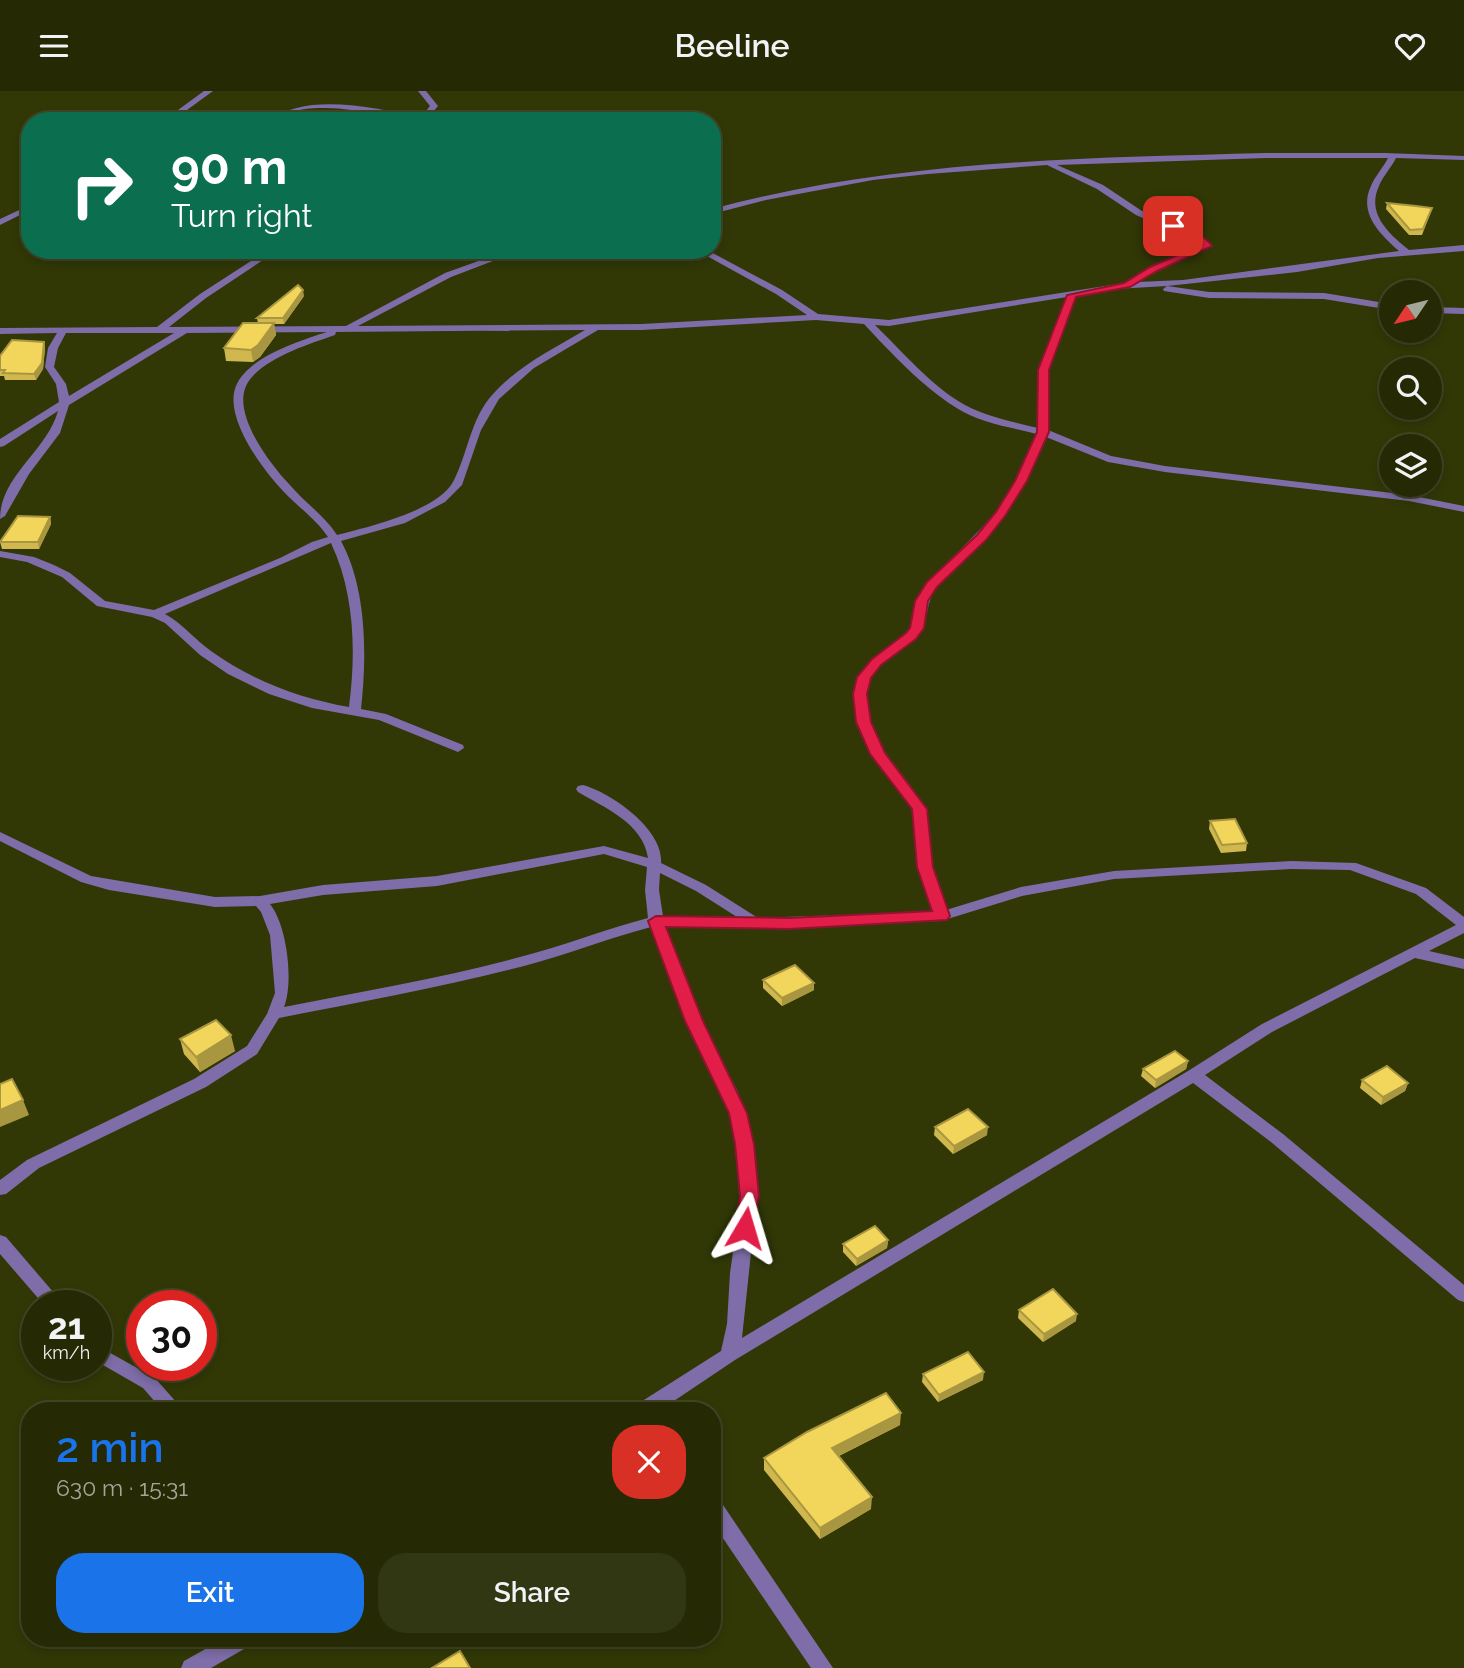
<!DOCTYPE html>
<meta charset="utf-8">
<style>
body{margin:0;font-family:Raleway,sans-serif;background:#313613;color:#f1f3f6;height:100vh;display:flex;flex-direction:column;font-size:26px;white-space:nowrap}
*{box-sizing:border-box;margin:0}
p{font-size:23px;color:#a3a79a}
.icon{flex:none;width:38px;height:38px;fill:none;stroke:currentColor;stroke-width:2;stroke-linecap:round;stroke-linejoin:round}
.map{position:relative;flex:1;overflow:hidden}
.details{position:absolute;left:21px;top:1311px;width:700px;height:245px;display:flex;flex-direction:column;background:#252a04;border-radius:28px;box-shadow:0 4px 10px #0003,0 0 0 2px #424626}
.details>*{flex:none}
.hud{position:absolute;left:21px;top:21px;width:700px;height:147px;border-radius:28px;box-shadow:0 4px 10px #0003,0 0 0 2px #424626;background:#0b6e4f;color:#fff;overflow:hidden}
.needle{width:46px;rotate:235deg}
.controls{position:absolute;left:1379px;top:189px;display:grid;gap:14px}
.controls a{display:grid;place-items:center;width:63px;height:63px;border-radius:50%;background:#252a04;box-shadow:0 4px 10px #0003,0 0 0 2px #424626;font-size:35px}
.speed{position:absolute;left:21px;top:1199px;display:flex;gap:14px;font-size:35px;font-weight:700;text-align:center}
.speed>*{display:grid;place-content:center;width:91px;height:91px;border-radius:50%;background:#252a04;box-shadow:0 4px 10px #0003,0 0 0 2px #424626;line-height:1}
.speed small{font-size:18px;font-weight:400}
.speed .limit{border:10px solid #d22;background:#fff;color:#111}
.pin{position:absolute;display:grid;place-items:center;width:60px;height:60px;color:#fff;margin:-30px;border-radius:14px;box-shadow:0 4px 10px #0006}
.me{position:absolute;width:77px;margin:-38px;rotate:7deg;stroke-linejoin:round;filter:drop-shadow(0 0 5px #0008)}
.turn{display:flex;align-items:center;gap:24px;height:147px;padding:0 35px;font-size:32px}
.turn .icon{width:91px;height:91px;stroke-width:2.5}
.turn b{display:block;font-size:49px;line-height:60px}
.round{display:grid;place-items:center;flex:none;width:74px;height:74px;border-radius:28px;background:#313613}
.headline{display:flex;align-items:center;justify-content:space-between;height:119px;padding:0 35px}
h1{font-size:42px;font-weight:600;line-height:52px;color:#1a73e8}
.primary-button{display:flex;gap:14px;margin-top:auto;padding:14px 35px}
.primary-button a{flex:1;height:80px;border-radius:28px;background:#1a73e8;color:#fff;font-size:28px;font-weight:600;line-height:80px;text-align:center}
.primary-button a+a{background:#313613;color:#f1f3f6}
header{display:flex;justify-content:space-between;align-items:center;height:91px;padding:0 35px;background:#252a04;font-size:32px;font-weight:600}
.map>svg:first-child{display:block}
</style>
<header><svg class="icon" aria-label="menu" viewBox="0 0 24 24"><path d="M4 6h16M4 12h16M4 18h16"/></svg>Beeline<svg class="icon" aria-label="heart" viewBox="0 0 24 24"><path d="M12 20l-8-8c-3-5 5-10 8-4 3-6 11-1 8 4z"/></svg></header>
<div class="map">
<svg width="1464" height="1577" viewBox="0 0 1464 1577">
<rect width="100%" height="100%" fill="#313806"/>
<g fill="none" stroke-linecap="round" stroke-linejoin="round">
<g fill="#7e6da8" fill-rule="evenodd">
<polygon points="204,0 213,0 172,30 163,30"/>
<path d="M418 0H426L438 15 425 30C392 30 357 16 322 17 311 17 299 18 289 22 281 26 279 30 269 30 307 0 377 18 421 26L430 15Z"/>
<path d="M1266 62H1385L1464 65V69L1396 67C1391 77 1383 85 1379 95 1366 123 1389 143 1409 159L1464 154V160L1378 167 1297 181 1167 195 1209 201 1324 202 1391 213V219L1324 208 1209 207 1164 200 1163 198 1167 195 1115 198 1076 204 1049 279 1048 339 1111 365 1165 375 1409 404 1464 415V421L1409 410 1165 381 1108 371 1046 346C1030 382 1014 416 987 446 971 464 949 479 935 499 926 512 928 532 918 542 901 561 866 577 866 605 867 654 903 677 924 716 931 728 929 758 932 773 934 788 941 804 946 819L1021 796 1114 780 1291 770 1356 772 1426 797 1464 826V842L1429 860 1464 868V878L1415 867 1272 941 1205 984 1283 1043 1464 1194V1211L1458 1209 1271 1051 1193 992 735 1269 659 1320H634L636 1314 721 1260 727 1233 730 1182 741 1105 737 1053 730 1022 721 999 686 930 651 836C608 847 567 864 524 875 443 896 361 911 279 927L257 963 206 996 39 1077 6 1103 0 1104V1089L27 1069 194 988 247 955 267 923 275 902 270 844 261 821 256 815 215 816 109 799 81 791 0 750V741L91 785 215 806 260 805 323 794 437 785 604 755 648 767C643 732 605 717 578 701L576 698 578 695 583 694C612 702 664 739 661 772L706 794 758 827 932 821 918 776 912 718 872 663 857 631 854 603 860 583 873 568 893 554 911 536 916 510 928 492 997 421 1016 390 1037 343C1010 336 979 332 955 316 922 295 891 262 864 233L816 229 642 239H598L534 277 499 308 481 339 462 394 445 411 405 432 341 450C367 498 367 565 361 618L386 623 463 654 464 657 458 661 379 629 312 617 269 603 228 583 200 564 165 532 152 526 97 515 62 486 27 471 0 466V460L34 466 54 474 70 482 105 510 154 519 280 467 312 451 328 446C316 428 298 416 283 400 263 379 223 326 236 295 248 266 299 250 327 241L187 242 69 314 60 342 29 383 5 425 0 428C0 385 47 360 58 320L4 355 0 356V348L59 311 56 293 45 276 48 257 57 242 0 243V237L157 236 200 203 268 159H278L206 207 169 236 346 235 445 182 509 159H522L451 186 358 235 642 233 807 224 776 203 696 159H707L782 199 818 223 889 229 1124 192 1150 176 1201 153 1136 124 1097 98 1047 74 928 83 873 89 766 109 712 123V118C894 69 1079 67 1266 62ZM1266 67H1388C1383 77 1375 85 1371 95 1358 122 1380 143 1399 160L1183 189 1137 191 1212 153 1142 120 1103 94 1057 74ZM1067 206 1039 279 1038 337C1013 331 988 326 965 314 931 295 903 261 875 234L889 235ZM585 239C553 258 518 275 493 303 470 328 468 363 453 391 437 420 368 436 337 444 324 424 304 411 289 393 270 373 231 322 247 293 261 268 309 253 335 244L336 241ZM66 242H174L69 305 66 293 54 276 58 257ZM331 452C355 503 356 562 349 616 299 607 253 590 211 560 195 549 182 532 165 523ZM604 763 647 776 645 799 648 827C605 838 564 855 520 866 443 887 363 900 284 916 294 891 287 834 270 813L323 804 437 795ZM1291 778 1350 779 1416 803 1456 834 1262 933 1188 980 742 1247 757 1105 753 1053 746 1022 737 999 702 930 665 835 789 837 941 830 1022 805 1114 788ZM660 782 696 800 737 826 663 825 659 799Z"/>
<polygon points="30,114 30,119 0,134 0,128"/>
<polygon points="1430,216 1464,217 1464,223 1430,222"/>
<polygon points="0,1144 6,1146 60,1209 63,1214 44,1214 0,1163"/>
<polygon points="96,1254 155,1287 184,1320 163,1320 143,1297 96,1270"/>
<polygon points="712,1405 719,1408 833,1577 811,1577 712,1431"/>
<polygon points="225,1547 254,1547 251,1554 211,1577 181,1577 184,1570"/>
</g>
</g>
<g fill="#d0b84f">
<polygon points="1387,112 1430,123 1422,144 1409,144 1386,118"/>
<polygon points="304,205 284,233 274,233 276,244 260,266 253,271 226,270 224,257 258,232 257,227"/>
<polygon points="44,251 45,257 43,278 36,289 5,289 4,285 0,285 0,265"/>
<polygon points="50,426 51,433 39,458 2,458 0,451"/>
<polygon points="1210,730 1247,752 1246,760 1221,762 1209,738"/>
<polygon points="763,889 814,899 782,915 763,897"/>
<polygon points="180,948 235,960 200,981 184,963"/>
<polygon points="1188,970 1186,978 1155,997 1141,985 1143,978"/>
<polygon points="1362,989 1408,992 1405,1000 1381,1014 1360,997"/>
<polygon points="935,1036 987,1044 953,1063 934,1044"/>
<polygon points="888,1149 887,1157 856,1175 843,1161 843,1153"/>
<polygon points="1019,1219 1076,1230 1043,1251 1018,1227"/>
<polygon points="923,1283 983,1289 938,1311 922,1291"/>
<polygon points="900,1334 839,1365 871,1418 820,1448 764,1379 764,1367"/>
</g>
<g fill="#a99640">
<polygon points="303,199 304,205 284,233 283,227"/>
<polygon points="274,232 276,244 260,266 253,271 251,259"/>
<polygon points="44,251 45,257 43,278 36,289 34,283"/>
<polygon points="50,426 51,433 39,458 38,451"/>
<polygon points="814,892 814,899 782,915 782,907"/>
<polygon points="231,944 235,960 200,981 196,966"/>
<polygon points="1188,970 1186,978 1155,997 1156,989"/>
<polygon points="1408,992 1405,1000 1381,1014 1383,1006"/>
<polygon points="23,1009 29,1024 0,1036 0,1019"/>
<polygon points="988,1036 987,1044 953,1063 954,1055"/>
<polygon points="888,1149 887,1157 856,1175 857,1168"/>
<polygon points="1077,1223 1076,1230 1043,1251 1044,1243"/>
<polygon points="984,1281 983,1289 938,1311 939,1304"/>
<polygon points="901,1322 900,1334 832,1368 832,1357"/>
<polygon points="872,1406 871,1418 820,1448 820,1437"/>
</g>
<g fill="#f2d65c" stroke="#a99640" stroke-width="2">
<polygon points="1387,112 1416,115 1432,117 1423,138 1410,139"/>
<polygon points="298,194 303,199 283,227 257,227"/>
<polygon points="243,232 274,232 258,254 251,259 224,257"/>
<polygon points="12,249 44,251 42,272 34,283 3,282 5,279 0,279 0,265"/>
<polygon points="18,425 50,426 38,451 0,451"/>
<polygon points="1235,728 1247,752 1222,754 1210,730"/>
<polygon points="795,874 814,892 782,907 763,889"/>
<polygon points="216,929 231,944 196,966 180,948"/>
<polygon points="1175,960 1188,970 1156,989 1143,978"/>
<polygon points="1387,975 1408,992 1383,1006 1362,989"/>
<polygon points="12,988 23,1009 0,1019 0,993"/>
<polygon points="968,1018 988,1036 954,1055 935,1036"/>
<polygon points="875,1135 888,1149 857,1168 843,1153"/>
<polygon points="1053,1198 1077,1223 1044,1243 1019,1219"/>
<polygon points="968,1261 984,1281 939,1304 923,1283"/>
<polygon points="886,1302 901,1322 832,1357 872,1406 820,1437 764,1367 807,1341"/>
<polygon points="460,1560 470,1577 432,1577"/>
</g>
<path fill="#e11d48" stroke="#92132f" stroke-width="2" d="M1169 133C1183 133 1204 144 1212 155L1157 180 1130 196 1076 206 1049 279V341L1027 390 1005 425 986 449 937 496 928 510 924 537 916 548 881 574 871 587 867 603 871 631 885 662 927 718 933 776 950 825 947 829 789 838 666 836 703 930 747 1022 754 1053 759 1105 751 1143 745 1145 738 1143 735 1137 740 1105 735 1053 729 1022 685 930 648 830 656 825 789 827 932 820 917 776 912 718 870 663 856 631 853 603 857 586 872 568 906 542 910 537 915 510 927 491 977 444 996 421 1015 390 1037 341 1038 279 1067 204 1124 192 1150 176 1201 154 1169 137Z"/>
</svg>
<div class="controls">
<a><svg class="needle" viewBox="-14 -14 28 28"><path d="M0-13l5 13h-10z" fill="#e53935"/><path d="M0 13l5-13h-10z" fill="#a3a79a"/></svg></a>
<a><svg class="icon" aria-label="search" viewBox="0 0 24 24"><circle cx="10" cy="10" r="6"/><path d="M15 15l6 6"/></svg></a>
<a><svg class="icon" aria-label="layers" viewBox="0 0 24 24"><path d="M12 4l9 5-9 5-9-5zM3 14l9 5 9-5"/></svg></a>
</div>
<div class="speed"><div>21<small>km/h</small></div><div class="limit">30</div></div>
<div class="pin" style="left:1173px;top:135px;background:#d93025"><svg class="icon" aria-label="arrive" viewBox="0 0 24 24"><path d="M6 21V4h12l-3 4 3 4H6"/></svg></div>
<svg class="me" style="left:745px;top:1137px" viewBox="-20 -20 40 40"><path d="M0-17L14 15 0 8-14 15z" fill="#e11d48" stroke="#fff" stroke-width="4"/></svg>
<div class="hud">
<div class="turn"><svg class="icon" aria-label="right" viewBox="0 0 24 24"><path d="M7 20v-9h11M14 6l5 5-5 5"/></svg><div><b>90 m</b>Turn right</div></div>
</div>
<section class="details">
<div class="headline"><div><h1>2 min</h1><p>630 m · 15:31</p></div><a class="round" style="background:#d93025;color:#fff"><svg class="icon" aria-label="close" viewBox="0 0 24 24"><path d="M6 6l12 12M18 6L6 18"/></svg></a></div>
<div class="primary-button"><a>Exit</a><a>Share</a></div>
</section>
</div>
